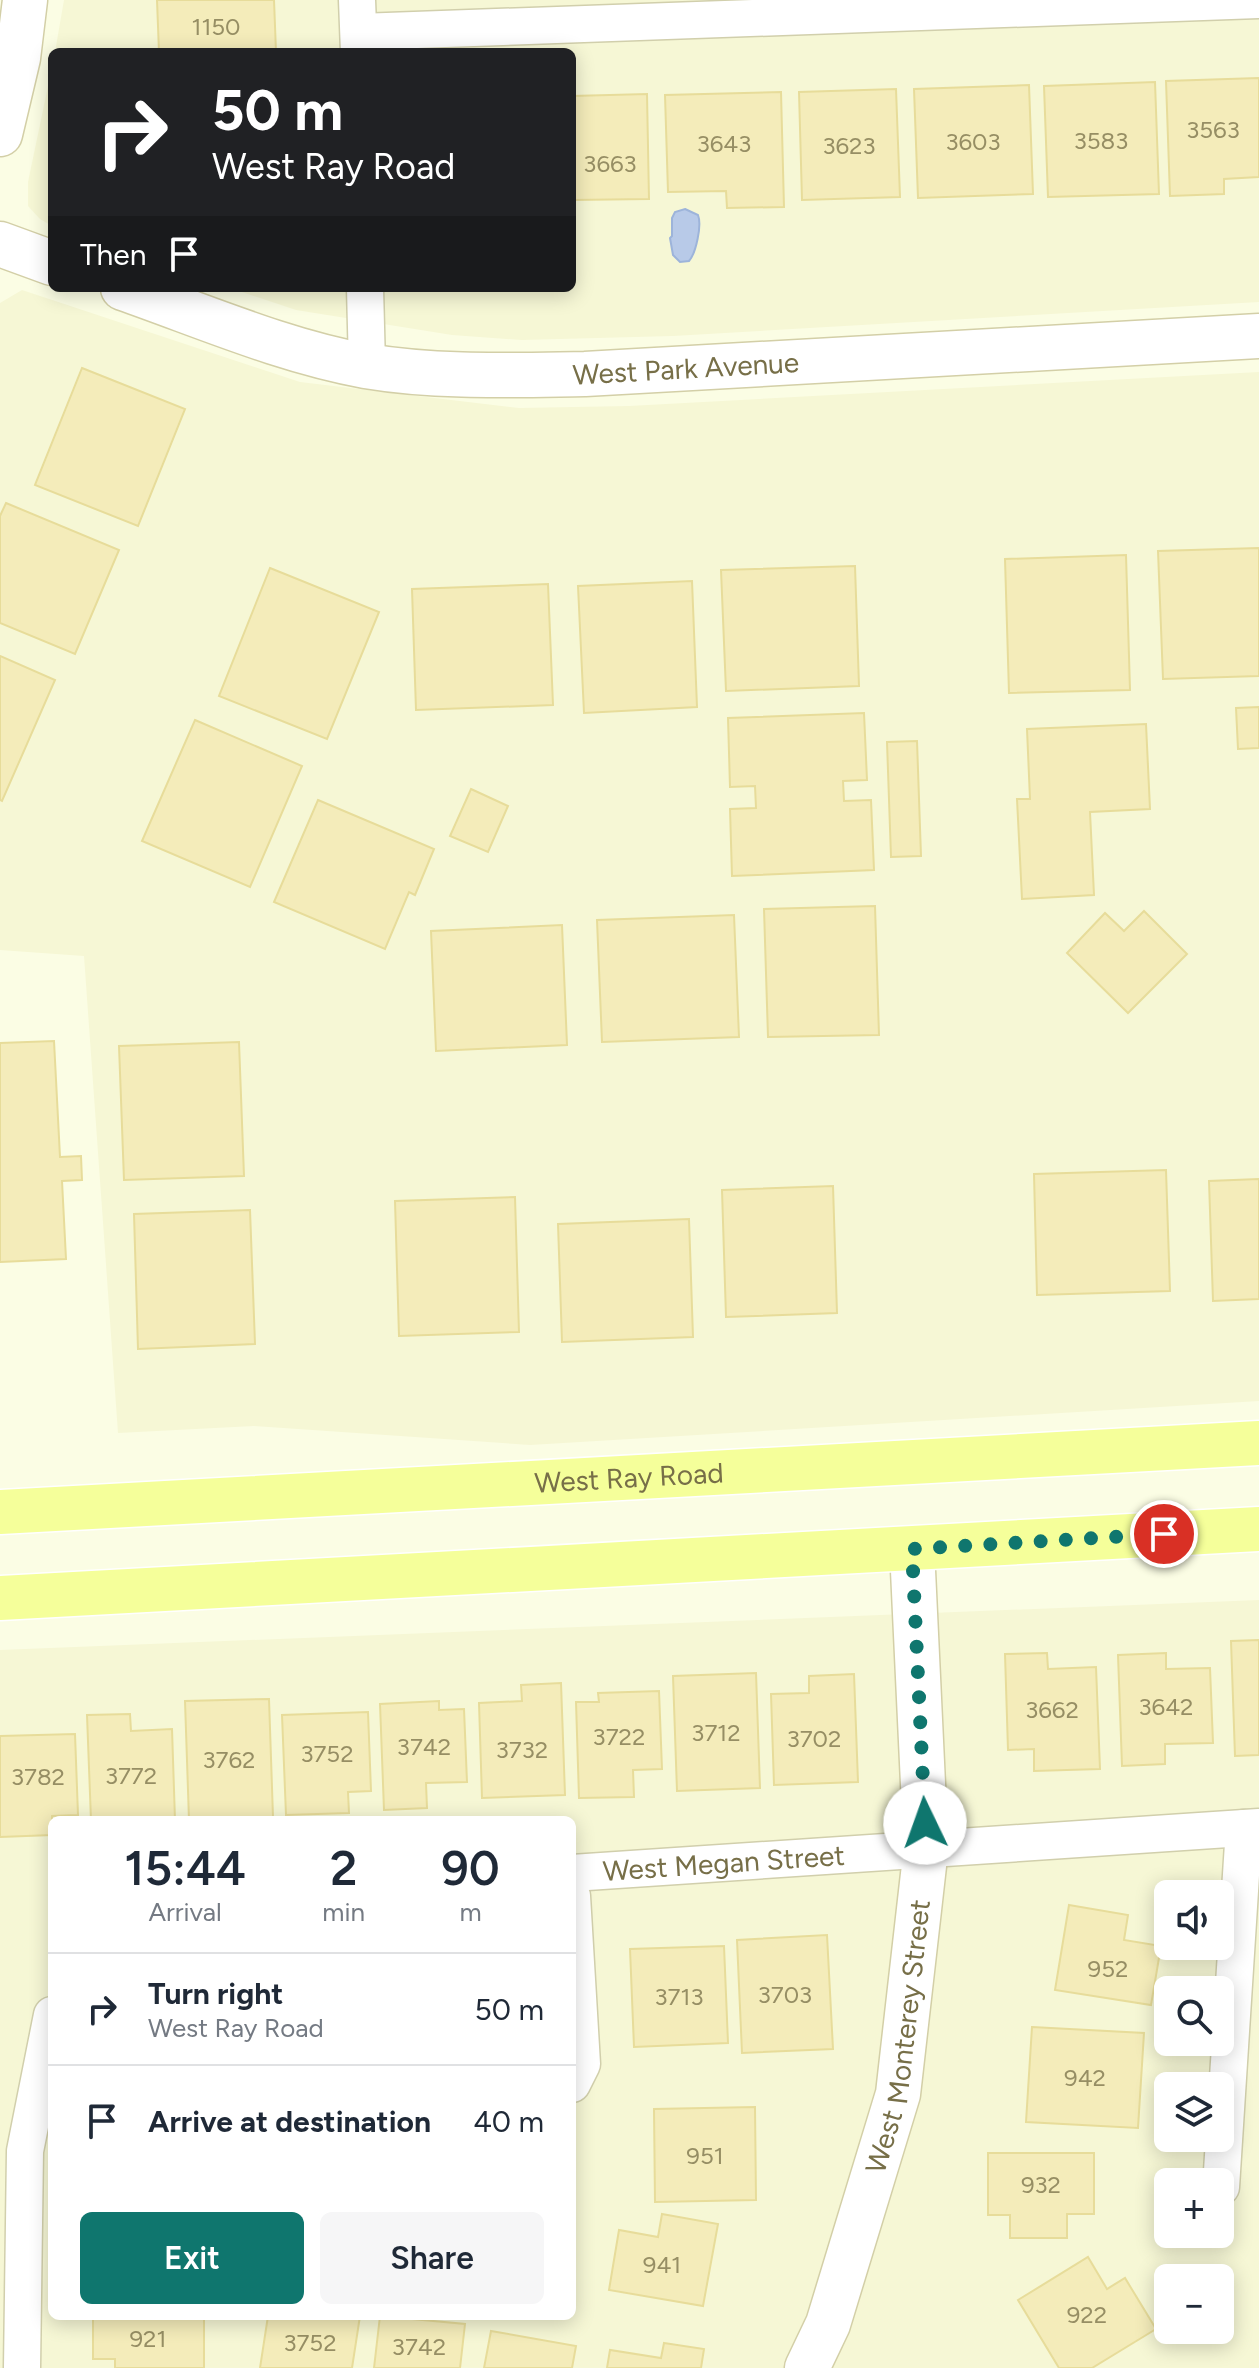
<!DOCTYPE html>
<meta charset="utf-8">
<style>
body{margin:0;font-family:Figtree,sans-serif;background:#f6f6f7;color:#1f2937;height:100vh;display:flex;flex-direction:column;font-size:30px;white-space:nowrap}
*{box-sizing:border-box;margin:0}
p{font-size:26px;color:#747a83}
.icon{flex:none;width:44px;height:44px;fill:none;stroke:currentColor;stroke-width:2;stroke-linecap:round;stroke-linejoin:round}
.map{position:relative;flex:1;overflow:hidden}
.drawer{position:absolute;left:48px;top:1816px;width:528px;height:504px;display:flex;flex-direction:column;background:#fff;border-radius:12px;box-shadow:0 4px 20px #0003}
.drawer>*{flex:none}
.guide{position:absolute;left:48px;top:48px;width:528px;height:244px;border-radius:12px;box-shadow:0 4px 20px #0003;background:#202124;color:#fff;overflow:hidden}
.fabs{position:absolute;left:1154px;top:1880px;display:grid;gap:16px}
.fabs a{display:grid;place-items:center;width:80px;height:80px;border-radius:12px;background:#fff;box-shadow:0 4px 20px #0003;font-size:40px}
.pin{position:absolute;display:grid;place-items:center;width:68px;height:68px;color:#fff;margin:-34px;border:4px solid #fff;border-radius:50%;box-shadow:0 2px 8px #0007}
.me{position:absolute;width:88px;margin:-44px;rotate:357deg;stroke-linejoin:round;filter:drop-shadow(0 0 6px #0008)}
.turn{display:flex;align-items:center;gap:28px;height:168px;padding:0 32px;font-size:36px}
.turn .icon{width:104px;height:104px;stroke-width:2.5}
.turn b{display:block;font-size:56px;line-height:68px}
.then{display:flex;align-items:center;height:76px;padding:0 32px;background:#0003;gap:16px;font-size:30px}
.eta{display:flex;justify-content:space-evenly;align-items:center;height:136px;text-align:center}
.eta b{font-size:48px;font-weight:600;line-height:56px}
.button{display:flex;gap:16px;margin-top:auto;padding:16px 32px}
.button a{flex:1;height:92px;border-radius:12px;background:#0f766e;color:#fff;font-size:32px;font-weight:600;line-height:92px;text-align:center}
.button a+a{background:#f6f6f7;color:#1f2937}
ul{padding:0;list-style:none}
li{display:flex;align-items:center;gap:24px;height:112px;padding:0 32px;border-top:2px solid #e0e1e3}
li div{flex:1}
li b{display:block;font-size:30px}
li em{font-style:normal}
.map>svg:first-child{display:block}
</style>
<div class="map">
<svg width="1259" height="2368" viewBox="0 0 1259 2368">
<rect width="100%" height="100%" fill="#fbfde4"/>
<g fill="#f6f7d5" fill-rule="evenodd">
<polygon points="64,0 1259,0 1259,302 673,336 522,340 452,335 296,310 230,288 572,288 572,52 55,52"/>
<polygon points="52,67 52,226 40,219 28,206 28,182"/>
<polygon points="22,290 300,382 519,408 629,406 1259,372 1259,1401 530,1445 254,1426 118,1433 84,956 0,950 0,303"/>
<path d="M1259 1600V2368H0V1650ZM52 1820H572V2316H52ZM1168 1894H1220V1946H1168ZM1168 1990H1220V2042H1168ZM1168 2086H1220V2138H1168ZM1168 2182H1220V2234H1168ZM1168 2278H1220V2330H1168Z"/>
</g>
<path fill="#b8cae8" stroke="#9db4da" stroke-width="2" d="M685 209 698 215C702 225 696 253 689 261L680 262 673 255 670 238 672 236V218L675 212Z"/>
<g fill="#f4ecba" stroke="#e7dc9a" stroke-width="2">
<polygon points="157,0 274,0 276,52 159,52"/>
<polygon points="1259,78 1259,177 1224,179 1224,194 1170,196 1166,81"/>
<polygon points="1155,82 1159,194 1048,197 1044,86"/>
<polygon points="1029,85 1033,194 918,198 914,89"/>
<polygon points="896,89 900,197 802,200 799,92"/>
<polygon points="781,92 784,207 727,208 726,191 668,192 665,95"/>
<polygon points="647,94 649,199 572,200 572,96"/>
<polygon points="82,368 185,409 138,526 35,485"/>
<polygon points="6,503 119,550 75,654 0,623 0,516"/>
<polygon points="1259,548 1259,676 1163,679 1158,551"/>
<polygon points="1126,555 1130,690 1009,693 1005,559"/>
<polygon points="855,566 859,686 726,691 721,570"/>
<polygon points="270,568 379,612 327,739 219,696"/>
<polygon points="692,581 697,707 584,713 578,586"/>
<polygon points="548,584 553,705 416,710 412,589"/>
<polygon points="0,656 55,680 2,801 0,800"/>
<polygon points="1259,707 1259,748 1238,749 1236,708"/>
<polygon points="864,713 867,780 843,781 844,801 871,800 874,870 732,876 730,809 756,808 755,786 730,787 728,718"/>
<polygon points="195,720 302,766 250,887 142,841"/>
<polygon points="1146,724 1150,809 1090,812 1094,895 1022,899 1017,799 1030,799 1027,729"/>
<polygon points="917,741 921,856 891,857 887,742"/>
<polygon points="471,789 508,806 488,852 450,836"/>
<polygon points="318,800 434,849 415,895 409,892 385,949 274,902"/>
<polygon points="875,906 879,1035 768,1037 764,909"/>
<polygon points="1144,911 1187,954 1128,1013 1067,953 1105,913 1124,931"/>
<polygon points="734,915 739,1037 602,1042 597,920"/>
<polygon points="562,925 567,1045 436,1051 431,931"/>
<polygon points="54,1041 60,1157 81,1156 82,1180 62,1181 66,1259 0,1262 0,1043"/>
<polygon points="239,1042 244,1176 124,1180 119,1046"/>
<polygon points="1166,1170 1170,1291 1037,1295 1034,1174"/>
<polygon points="1259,1179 1259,1299 1213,1301 1209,1181"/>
<polygon points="833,1186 837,1313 726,1317 722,1190"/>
<polygon points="515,1197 519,1332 399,1336 395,1201"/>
<polygon points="250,1210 255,1344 138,1349 134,1214"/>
<polygon points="689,1219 693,1337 562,1342 558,1224"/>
<polygon points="1259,1640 1259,1755 1235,1756 1231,1641"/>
<polygon points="1047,1653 1048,1669 1096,1667 1100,1769 1034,1771 1034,1749 1008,1750 1005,1654"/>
<polygon points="1166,1653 1166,1669 1210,1668 1213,1743 1165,1744 1165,1764 1122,1766 1118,1655"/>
<polygon points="756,1673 760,1788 677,1791 673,1676"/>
<polygon points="854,1674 858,1782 774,1785 771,1694 809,1693 809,1676"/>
<polygon points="561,1683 565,1795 482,1798 479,1703 522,1701 521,1685"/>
<polygon points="659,1691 662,1769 633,1770 634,1797 579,1798 576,1702 599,1702 598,1693"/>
<polygon points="269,1699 273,1817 189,1820 185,1701"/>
<polygon points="439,1701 439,1710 464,1709 467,1782 426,1783 427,1808 384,1810 380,1704"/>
<polygon points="368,1712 371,1791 348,1792 349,1813 286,1815 282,1715"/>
<polygon points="130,1714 131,1731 172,1729 175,1820 91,1820 87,1715"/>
<polygon points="75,1734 78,1815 52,1816 52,1835 0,1837 0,1736"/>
<polygon points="1069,1905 1128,1915 1124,1940 1161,1946 1151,2005 1055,1990"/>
<polygon points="827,1935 833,2049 742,2053 737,1940"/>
<polygon points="724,1946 728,2043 634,2047 630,1949"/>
<polygon points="1032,2027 1144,2033 1138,2128 1026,2122"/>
<polygon points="755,2107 756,2200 655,2202 654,2109"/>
<polygon points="988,2153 1094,2153 1094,2214 1067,2214 1067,2238 1010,2238 1010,2215 988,2215"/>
<polygon points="662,2214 718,2224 703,2306 609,2290 619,2230 658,2237"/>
<polygon points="1088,2257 1107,2289 1125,2278 1156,2329 1092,2368 1059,2368 1018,2300"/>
<polygon points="93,2316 204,2316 204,2368 115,2368 115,2359 93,2359"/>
<polygon points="268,2316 360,2316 352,2368 260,2368"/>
<polygon points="380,2316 465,2324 460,2368 374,2368"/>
<polygon points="491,2331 576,2346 572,2368 484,2368"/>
<polygon points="664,2343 704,2349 701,2368 607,2368 610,2350 661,2358"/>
</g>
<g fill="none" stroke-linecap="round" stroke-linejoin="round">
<g stroke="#d1cfac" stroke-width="39">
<g id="street">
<polyline points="357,0 359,52"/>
<polyline points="359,32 1259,0"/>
<polyline points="365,288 367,366"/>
<path id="s1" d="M572 1873 1259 1827"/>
<polyline points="572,1896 582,2064 572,2084"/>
<polyline points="1221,2187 1244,1828"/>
<polyline points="22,2368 25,2151 52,2015"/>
</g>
</g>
<g stroke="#d3cfa7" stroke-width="47">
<g id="secondary">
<polyline points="0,134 18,58 25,0"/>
<polyline points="0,244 52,263"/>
<path id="s2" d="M123 288C203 316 283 351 366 366 438 378 512 375 585 374L1259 336"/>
<path id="s3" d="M807 2368 828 2324 898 2094 926 1848 912 1549"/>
</g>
</g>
<g stroke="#fff" stroke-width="47">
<g id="primary">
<path id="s4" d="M0 1512 1259 1443"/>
<polyline points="0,1598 1259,1529"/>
</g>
</g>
<use href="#street" stroke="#fff" stroke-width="36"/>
<use href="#secondary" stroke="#fff" stroke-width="44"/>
<use href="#primary" stroke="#f5ff9a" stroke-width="44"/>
</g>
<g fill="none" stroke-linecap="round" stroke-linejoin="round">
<polyline stroke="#0f766e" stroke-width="14" stroke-dasharray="0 25.2" points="925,1823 912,1549 1164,1534"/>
</g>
<g text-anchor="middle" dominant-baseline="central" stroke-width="7" stroke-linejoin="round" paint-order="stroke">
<g font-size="24" fill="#968e64">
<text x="216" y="26">1150</text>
<text x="1213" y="129">3563</text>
<text x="1101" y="140">3583</text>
<text x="973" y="141">3603</text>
<text x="724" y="143">3643</text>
<text x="849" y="145">3623</text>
<text x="610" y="163">3663</text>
<text x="1166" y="1706">3642</text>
<text x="1052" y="1709">3662</text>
<text x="716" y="1732">3712</text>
<text x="619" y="1736">3722</text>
<text x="814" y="1738">3702</text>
<text x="424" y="1746">3742</text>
<text x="522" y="1749">3732</text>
<text x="327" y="1753">3752</text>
<text x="229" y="1759">3762</text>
<text x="131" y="1775">3772</text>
<text x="38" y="1776">3782</text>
<text x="1108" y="1968">952</text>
<text x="785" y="1994">3703</text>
<text x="679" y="1996">3713</text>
<text x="1085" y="2077">942</text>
<text x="705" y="2155">951</text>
<text x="1041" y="2184">932</text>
<text x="662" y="2264">941</text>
<text x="1087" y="2314">922</text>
<text x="148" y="2338">921</text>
<text x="310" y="2342">3752</text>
<text x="419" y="2346">3742</text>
</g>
<g font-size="28" fill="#776f48" stroke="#feffeb">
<text stroke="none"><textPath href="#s2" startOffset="576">West Park Avenue</textPath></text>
<text stroke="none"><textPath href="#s4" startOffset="630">West Ray Road</textPath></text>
<text stroke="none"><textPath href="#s1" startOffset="152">West Megan Street</textPath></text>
<text stroke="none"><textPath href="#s3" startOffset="346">West Monterey Street</textPath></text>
</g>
</g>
</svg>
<div class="fabs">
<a><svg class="icon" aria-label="sound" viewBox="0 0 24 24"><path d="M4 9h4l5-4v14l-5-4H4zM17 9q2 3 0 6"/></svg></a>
<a><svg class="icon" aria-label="search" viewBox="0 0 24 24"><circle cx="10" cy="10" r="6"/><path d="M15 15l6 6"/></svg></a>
<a><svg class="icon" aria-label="layers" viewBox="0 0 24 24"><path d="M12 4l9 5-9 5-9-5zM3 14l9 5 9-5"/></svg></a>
<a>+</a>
<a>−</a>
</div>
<div class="pin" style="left:1164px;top:1534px;background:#d93025"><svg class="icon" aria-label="arrive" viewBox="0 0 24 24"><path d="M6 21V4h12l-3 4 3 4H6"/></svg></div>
<svg class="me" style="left:925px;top:1823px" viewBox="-20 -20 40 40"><circle r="19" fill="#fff"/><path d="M0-13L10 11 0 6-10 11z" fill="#0f766e"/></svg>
<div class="guide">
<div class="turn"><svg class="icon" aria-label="right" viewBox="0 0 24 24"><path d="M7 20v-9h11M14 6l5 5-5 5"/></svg><div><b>50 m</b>West Ray Road</div></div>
<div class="then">Then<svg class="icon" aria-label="arrive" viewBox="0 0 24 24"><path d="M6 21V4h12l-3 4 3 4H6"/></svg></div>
</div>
<section class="drawer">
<div class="eta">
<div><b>15:44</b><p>Arrival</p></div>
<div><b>2</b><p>min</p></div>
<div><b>90</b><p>m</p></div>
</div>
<ul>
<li><svg class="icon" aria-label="right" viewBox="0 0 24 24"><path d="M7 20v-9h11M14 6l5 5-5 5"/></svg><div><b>Turn right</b><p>West Ray Road</p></div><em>50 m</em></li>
<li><svg class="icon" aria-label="arrive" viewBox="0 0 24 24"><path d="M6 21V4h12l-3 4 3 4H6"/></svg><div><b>Arrive at destination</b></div><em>40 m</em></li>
</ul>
<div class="button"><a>Exit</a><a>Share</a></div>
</section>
</div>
